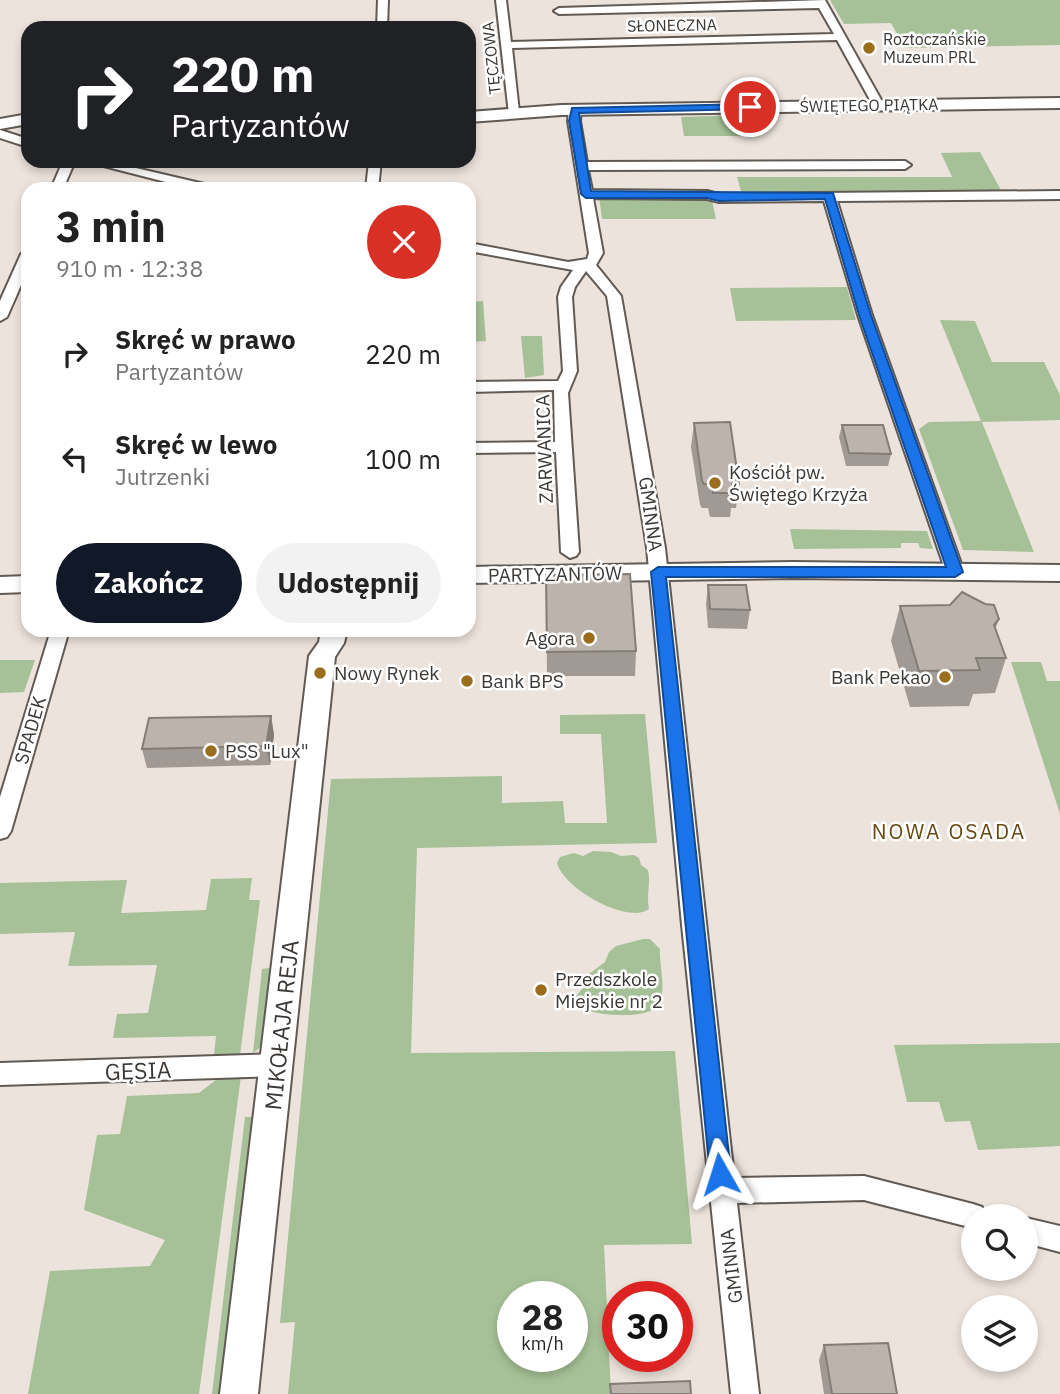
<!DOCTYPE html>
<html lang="pl">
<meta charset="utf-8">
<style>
body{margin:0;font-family:"IBM Plex Sans",sans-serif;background:#f2f2f2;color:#222;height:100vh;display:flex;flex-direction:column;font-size:26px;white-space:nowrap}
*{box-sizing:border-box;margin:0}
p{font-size:23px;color:#767676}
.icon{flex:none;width:38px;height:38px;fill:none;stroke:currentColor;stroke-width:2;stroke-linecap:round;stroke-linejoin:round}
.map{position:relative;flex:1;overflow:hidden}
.sheet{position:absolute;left:21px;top:182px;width:455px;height:455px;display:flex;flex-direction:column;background:#fff;border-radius:21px;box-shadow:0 4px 10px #0003}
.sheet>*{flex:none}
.top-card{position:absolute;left:21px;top:21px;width:455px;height:147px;border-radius:21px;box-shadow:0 4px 10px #0003;background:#202124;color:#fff;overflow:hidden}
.controls{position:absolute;left:961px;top:1204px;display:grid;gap:14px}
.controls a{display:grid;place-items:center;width:77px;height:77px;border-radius:50%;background:#fff;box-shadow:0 4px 10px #0003;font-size:35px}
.speed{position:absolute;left:497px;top:1281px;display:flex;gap:14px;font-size:35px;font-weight:700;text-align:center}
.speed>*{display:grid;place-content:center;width:91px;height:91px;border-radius:50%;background:#fff;box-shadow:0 4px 10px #0003;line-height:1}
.speed small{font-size:18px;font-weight:400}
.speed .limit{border:10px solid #d22;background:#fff;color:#111}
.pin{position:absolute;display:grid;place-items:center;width:60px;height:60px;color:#fff;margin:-30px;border:4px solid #fff;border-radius:50%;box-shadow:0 2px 7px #0007}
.me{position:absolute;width:77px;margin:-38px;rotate:354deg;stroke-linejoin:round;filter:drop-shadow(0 0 5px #0008)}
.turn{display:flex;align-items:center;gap:24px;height:147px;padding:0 35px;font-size:32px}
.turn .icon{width:91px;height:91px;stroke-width:2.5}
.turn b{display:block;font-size:49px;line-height:60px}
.round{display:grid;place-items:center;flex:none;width:74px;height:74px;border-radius:37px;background:#f2f2f2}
.head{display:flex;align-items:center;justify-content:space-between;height:119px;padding:0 35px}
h1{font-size:42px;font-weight:800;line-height:52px}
.button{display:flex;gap:14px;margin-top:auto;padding:14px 35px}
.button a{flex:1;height:80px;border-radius:42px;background:#111827;color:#fff;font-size:28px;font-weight:800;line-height:80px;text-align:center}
.button a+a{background:#f2f2f2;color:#222}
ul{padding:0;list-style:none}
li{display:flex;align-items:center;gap:21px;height:105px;padding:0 35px}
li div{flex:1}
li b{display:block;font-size:26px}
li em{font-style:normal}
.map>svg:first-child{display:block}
</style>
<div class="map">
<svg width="1060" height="1394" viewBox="0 0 1060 1394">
<rect width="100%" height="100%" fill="#ece3dc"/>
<g fill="#a6c197" fill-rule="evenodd">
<polygon points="830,0 1060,0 1060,45 905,48 891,23 844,24"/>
<polygon points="745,115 752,136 684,136 681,117"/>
<polygon points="980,152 1002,192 742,195 737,177 952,177 941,153"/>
<polygon points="599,197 707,197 712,200 716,219 602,219"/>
<polygon points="847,287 856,320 736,321 730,288"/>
<polygon points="483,301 486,341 469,342 469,302"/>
<polygon points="940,320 975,321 992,362 1044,362 1060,395 1060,420 982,422 1034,552 963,550 919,429 929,422 981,421"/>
<polygon points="521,336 542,336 544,375 525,378"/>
<polygon points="790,529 927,531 933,549 920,548 918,543 901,543 901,548 794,549"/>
<polygon points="0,660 35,660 24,692 0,693"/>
<polygon points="1011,662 1041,662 1047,681 1060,681 1060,814"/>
<path d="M645 714 657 843 417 848 411 1053 675 1051 692 1244 604 1245 611 1394H288L295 1322 280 1323 331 779 502 776V803L563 801 565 823H607L601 734H560V715ZM513 1297H572V1356H513Z"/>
<path d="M593 851 611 852 621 856 634 855 639 858 641 865 648 870C651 884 646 895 649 909 627 925 563 888 557 863L560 857 574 853 583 856Z"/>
<polygon points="252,878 249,900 260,900 240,1055 214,1055 216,1036 113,1038 117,1014 148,1013 157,965 68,966 75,932 0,934 0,883 127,880 121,913 206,910 211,879"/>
<path d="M643 939H650L660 949C659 964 666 988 660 1003 653 1021 588 1017 576 1004V996L588 982 589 974 605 962 609 952 616 946Z"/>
<polygon points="269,968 272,972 265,1043 253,1053 262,969"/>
<polygon points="1060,1043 1060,1146 978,1150 970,1121 945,1122 939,1102 907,1102 894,1045"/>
<polygon points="221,1076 241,1076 199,1394 28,1394 50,1271 150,1266 165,1240 84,1210 97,1135 120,1134 127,1096 199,1093"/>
<polygon points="245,1117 256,1117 223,1394 212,1394"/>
</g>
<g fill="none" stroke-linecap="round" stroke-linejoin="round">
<g stroke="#615a54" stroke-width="4">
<g id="street">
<polygon points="378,0 388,0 387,28 377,28"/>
<polygon points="496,0 506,0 511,42 834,34 819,8 559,14 554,11 559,8 825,0 884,105 874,107 837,40 512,48 519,112 509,114"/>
<polygon points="575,107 581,110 580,121 587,162 905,161 911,165 905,169 588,170 592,190 707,191 719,194 1060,191 1060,199 837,201 872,315 964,572 955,578 946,572 858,315 824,201 719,202 707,199 593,198 603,253 596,265 621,296 665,548 734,1178 864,1176 973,1204 982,1207 986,1216 973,1216 973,1228 864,1200 737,1203 759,1394 731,1394 682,925 647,548 607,296 586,271 575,287 572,297 577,371 568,393 579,552 576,556 570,558 561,552 556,452 469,453 469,443 555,442 554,390 469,392 469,382 558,381 563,371 558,297 561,287 573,270 469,251 469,243 568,262 587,259 589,253 568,121 569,110"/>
<polygon points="0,130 28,139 28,147 0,138"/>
<polygon points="63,161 75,161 63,189 51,189"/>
<polygon points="84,161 106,161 213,186 215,189 193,189"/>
<polygon points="369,161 381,161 378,189 366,189"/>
<polygon points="28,250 28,269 7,317 0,321 0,301 21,254"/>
<polygon points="51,630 69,630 11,831 7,837 0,839 0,797"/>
<polygon points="277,1054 286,1057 289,1065 286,1073 277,1076 0,1085 0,1063"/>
<polygon points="1026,1218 1060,1226 1060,1252 1026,1243"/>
</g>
</g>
<g stroke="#615a54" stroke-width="4">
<g id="secondary">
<polygon points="1060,98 1060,108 561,115 469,122 469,112 561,105"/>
<polygon points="28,114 28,124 0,129 0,119"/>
<polygon points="793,562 1060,565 1060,581 793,578 469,583 469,567"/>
<polygon points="28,576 28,592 0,593 0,577"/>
<polygon points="321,630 347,630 344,643 335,657 258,1394 220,1394 309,656 319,642"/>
</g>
</g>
<use href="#street" fill="#fff" fill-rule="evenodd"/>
<use href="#secondary" fill="#fff" fill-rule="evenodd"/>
</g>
<g fill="#a19a94">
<polygon points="694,423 739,484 736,508 731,508 730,517 710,517 708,508 702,508 700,505 691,447"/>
<polygon points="842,425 891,454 888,466 846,466 839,437"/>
<polygon points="546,575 636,651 635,676 547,676"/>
<polygon points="708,585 750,610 747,629 708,628 706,604"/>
<polygon points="900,606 999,619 995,630 1006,658 995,693 973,694 969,706 910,707 891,641"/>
<polygon points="271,716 274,735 270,765 147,768 142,749"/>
<polygon points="824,1345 897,1394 824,1394 819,1360"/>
</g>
<polygon fill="#837d78" points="271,716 274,735 270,765 266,746"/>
<g fill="#bbb3ac" stroke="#837d78" stroke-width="2">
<polygon points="730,422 739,484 732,484 733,493 713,493 711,484 704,484 702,481 694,423"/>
<polygon points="842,425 883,425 891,454 849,453"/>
<polygon points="630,574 636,651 547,652 546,575"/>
<polygon points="708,585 746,585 750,610 710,609"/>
<polygon points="962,592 985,604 994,605 999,619 994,625 1006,658 976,658 980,670 919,671 900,606 950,605"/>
<polygon points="271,716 266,746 142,749 149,718"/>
<polygon points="888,1343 897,1394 832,1394 824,1345"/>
<polygon points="690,1381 691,1394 611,1394 610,1384"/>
</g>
<polygon fill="#1a73e8" stroke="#114b97" stroke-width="2" points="750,104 755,107 753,109 579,113 591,191 833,193 871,315 963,572 955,577 666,577 731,1174 728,1181 720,1184 713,1181 710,1174 651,572 658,567 946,567 859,315 825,199 719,201 707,198 586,198 581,194 569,121 572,108"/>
<g fill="#9b6e1e" stroke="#fff" stroke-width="2.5">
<circle cx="869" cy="48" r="7"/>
<circle cx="715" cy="483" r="7"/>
<circle cx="589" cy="638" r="7"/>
<circle cx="320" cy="673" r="7"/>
<circle cx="945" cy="677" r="7"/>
<circle cx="467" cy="681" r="7"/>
<circle cx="211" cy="751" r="7"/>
<circle cx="541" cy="990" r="7"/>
</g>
<g text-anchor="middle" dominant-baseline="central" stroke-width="5" stroke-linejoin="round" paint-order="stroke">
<g font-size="16" fill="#3b3835" stroke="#fff">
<text transform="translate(672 25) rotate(-1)">SŁONECZNA</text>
<text transform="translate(491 58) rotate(-96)">TĘCZOWA</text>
<text transform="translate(869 105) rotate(-1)">ŚWIĘTEGO PIĄTKA</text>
</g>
<g font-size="16" fill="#3b3835" stroke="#fff" text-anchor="start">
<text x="883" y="39">Roztoczańskie<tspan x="883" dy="18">Muzeum PRL</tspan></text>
</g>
<g font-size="19" fill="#3b3835" stroke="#fff">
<text transform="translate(544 449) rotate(-92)">ZARWANICA</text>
<text transform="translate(651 514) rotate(82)">GMINNA</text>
<text transform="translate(555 574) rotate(-1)">PARTYZANTÓW</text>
<text transform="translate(30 730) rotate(-74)">SPADEK</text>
<text transform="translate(731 1266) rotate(-97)">GMINNA</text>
</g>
<g font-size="19" fill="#3b3835" stroke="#fff" text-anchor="start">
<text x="729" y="472">Kościół pw.<tspan x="729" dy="22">Świętego Krzyża</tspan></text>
<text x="575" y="638" text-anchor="end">Agora</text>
<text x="334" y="673">Nowy Rynek</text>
<text x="931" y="677" text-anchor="end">Bank Pekao</text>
<text x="481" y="681">Bank BPS</text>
<text x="225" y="751">PSS "Lux"</text>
<text x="555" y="979">Przedszkole<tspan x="555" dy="22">Miejskie nr 2</tspan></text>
</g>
<g font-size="21" letter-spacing="2" fill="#684912" stroke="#fff">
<text x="949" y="831">NOWA OSADA</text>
</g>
<g font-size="23" fill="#3b3835" stroke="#fff">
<text transform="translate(281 1025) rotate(-84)">MIKOŁAJA REJA</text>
<text transform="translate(138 1070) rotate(-2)">GĘSIA</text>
</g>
</g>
</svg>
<div class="controls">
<a><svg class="icon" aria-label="search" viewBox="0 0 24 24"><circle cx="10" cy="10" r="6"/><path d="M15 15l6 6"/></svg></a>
<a><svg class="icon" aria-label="layers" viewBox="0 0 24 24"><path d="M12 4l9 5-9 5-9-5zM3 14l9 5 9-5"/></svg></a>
</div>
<div class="speed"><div>28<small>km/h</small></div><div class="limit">30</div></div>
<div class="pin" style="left:750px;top:107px;background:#d93025"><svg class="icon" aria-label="arrive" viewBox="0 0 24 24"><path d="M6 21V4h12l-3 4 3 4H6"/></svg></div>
<svg class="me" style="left:720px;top:1174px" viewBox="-20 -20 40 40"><path d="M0-17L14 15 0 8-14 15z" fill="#1a73e8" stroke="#fff" stroke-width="4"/></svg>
<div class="top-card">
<div class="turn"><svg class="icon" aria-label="right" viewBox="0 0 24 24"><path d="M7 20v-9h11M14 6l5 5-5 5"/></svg><div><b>220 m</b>Partyzantów</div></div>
</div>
<section class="sheet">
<div class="head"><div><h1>3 min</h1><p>910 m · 12:38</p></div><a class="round" style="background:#d93025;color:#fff"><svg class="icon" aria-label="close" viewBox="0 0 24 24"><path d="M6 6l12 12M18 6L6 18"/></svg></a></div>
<ul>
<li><svg class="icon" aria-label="right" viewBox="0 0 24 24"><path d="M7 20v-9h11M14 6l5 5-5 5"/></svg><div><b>Skręć w prawo</b><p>Partyzantów</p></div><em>220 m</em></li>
<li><svg class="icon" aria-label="left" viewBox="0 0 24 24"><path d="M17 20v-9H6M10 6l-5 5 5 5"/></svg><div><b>Skręć w lewo</b><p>Jutrzenki</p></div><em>100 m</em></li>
</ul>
<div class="button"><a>Zakończ</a><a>Udostępnij</a></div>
</section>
</div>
